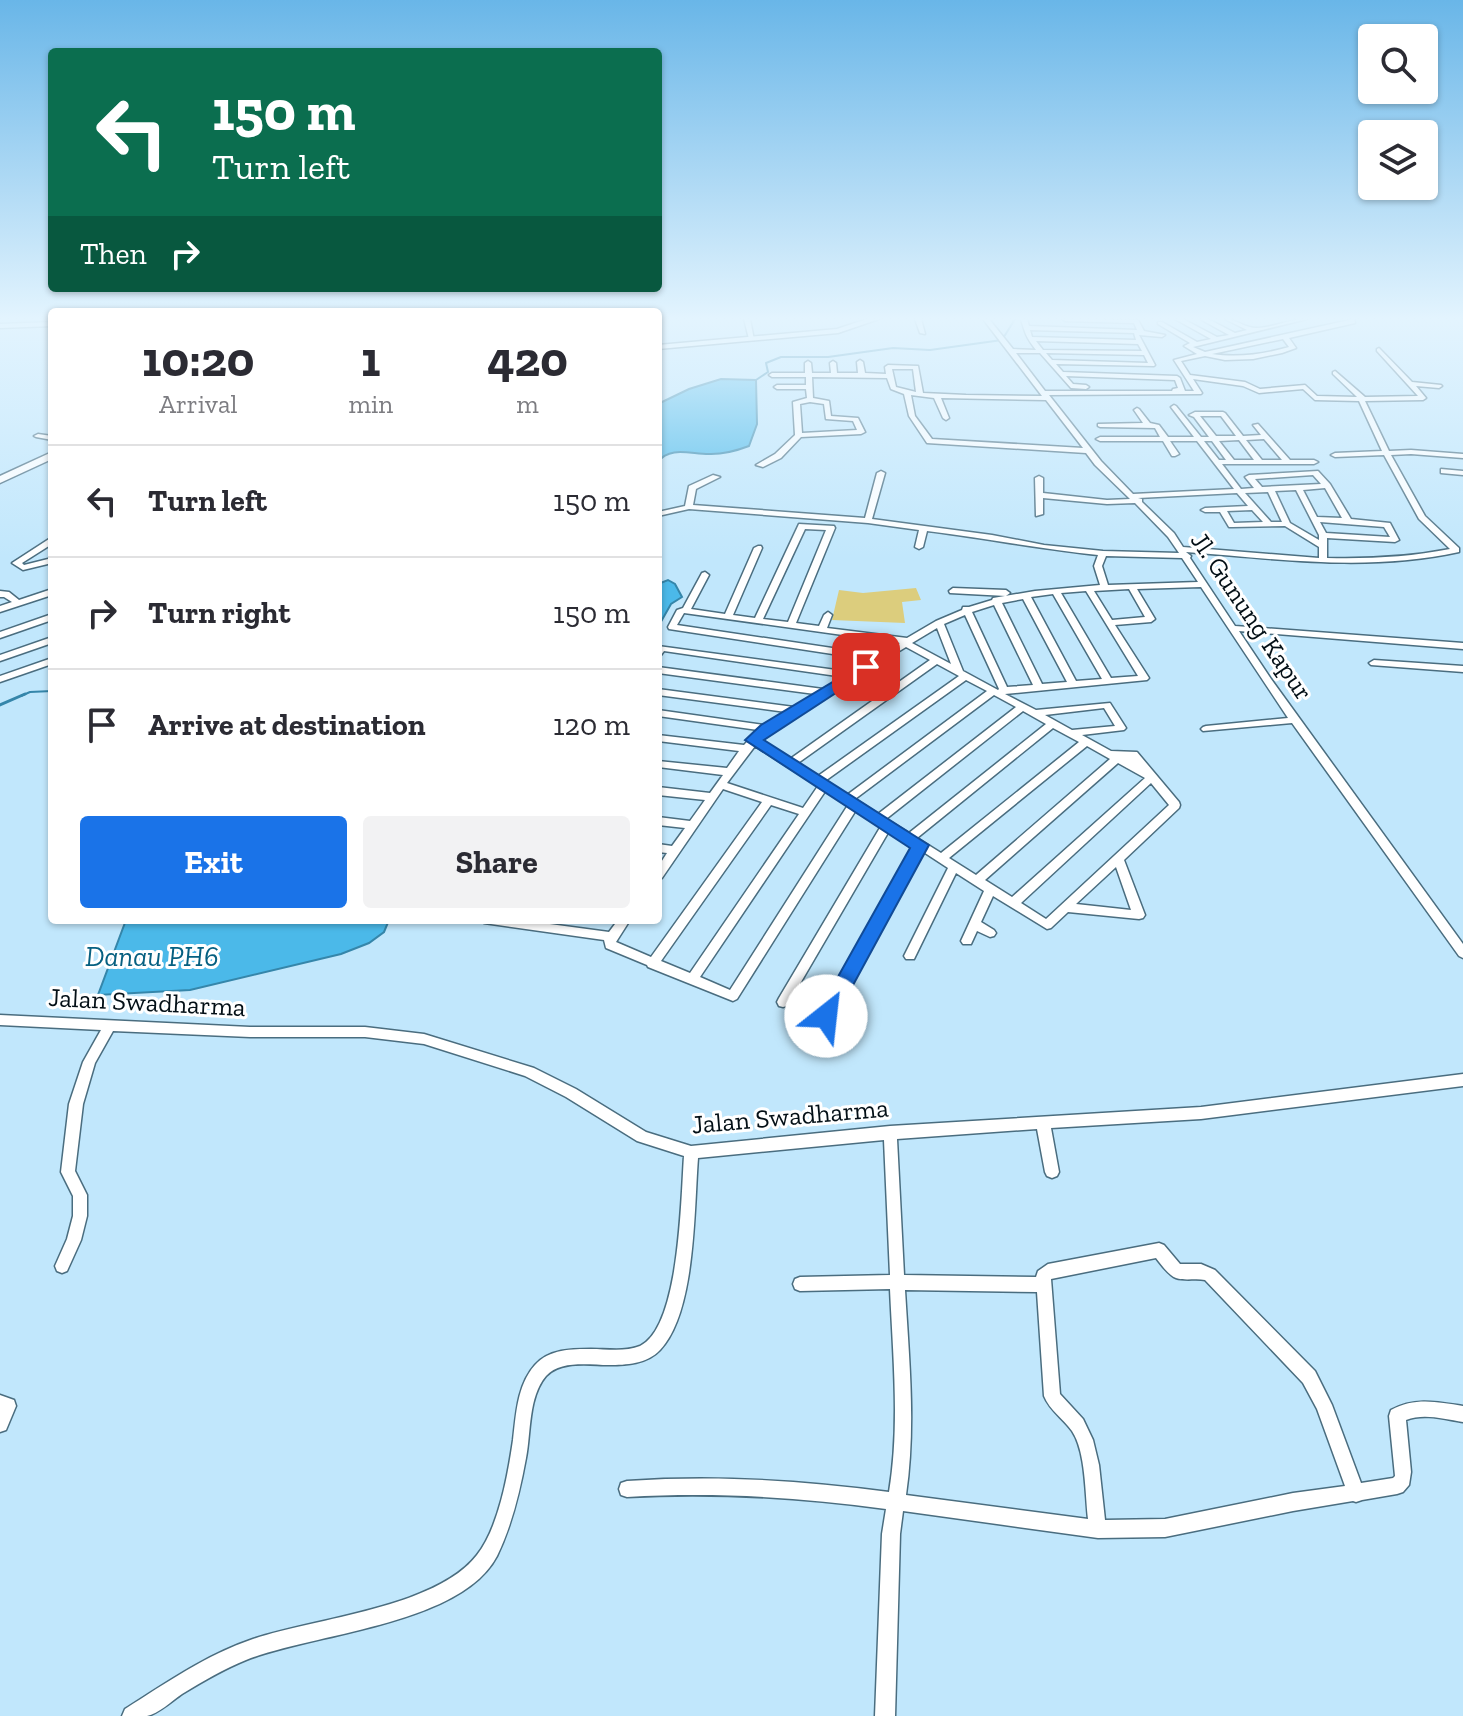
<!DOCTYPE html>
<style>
body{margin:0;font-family:"Zilla Slab",serif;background:#f2f2f3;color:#2b2b33;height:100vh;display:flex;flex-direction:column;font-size:30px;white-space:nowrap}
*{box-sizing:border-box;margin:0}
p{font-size:26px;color:#7c7c81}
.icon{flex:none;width:44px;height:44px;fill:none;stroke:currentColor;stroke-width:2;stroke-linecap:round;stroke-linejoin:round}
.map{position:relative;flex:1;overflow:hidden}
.side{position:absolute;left:48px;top:308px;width:614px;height:616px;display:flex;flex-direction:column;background:#fff;border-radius:8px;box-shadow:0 2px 6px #0004}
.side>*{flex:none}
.guide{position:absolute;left:48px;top:48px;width:614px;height:244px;border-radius:8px;box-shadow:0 2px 6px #0004;background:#0b6e4f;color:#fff;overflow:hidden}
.fabs{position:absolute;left:1358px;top:24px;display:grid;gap:16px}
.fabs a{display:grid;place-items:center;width:80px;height:80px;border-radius:8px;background:#fff;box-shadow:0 2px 6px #0004;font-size:40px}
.pin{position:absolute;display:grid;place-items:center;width:68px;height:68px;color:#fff;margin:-34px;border-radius:16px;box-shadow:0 4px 12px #0006}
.me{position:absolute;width:88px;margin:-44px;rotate:29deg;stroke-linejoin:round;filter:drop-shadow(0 0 6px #0008)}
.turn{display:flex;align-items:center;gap:28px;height:168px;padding:0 32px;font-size:36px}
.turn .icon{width:104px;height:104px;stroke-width:2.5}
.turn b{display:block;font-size:56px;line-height:68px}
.then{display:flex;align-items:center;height:76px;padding:0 32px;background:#0003;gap:16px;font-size:30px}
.eta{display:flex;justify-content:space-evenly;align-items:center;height:136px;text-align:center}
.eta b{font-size:48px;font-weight:800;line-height:56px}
.button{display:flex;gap:16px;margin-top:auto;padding:16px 32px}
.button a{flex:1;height:92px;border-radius:8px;background:#1a73e8;color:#fff;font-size:32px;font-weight:800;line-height:92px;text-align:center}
.button a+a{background:#f2f2f3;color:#2b2b33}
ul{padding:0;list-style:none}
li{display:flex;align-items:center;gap:24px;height:112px;padding:0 32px;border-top:2px solid #e1e1e2}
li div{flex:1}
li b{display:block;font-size:30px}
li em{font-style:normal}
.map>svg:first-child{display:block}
</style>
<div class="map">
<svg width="1463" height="1716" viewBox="0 0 1463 1716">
<rect width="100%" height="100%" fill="#c1e7fc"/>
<polygon fill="#dccd7d" points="916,588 921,600 902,602 905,623 832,620 839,590 863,593"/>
<g fill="#4bb9e9" stroke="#3586aa" stroke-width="2">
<path d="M721 379 756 380 757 424 749 446C736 451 725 454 711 454 693 455 670 445 658 462V404L689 389Z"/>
<polygon points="668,580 675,584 682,597 671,604 658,627 658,584"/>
<polygon points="126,920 389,920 384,932 369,943 341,954 190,990 98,995"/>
</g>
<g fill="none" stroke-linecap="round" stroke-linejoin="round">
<g stroke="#3586aa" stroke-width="2">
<polyline points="756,380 768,372 766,363 781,357 828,357 893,348 930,350 1002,340 1015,319"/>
<polyline points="21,696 30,692 52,691"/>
</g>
<polyline stroke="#3586aa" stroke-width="3" points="0,705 25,694"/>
<g stroke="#4a6d7f" stroke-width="3">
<g id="minor">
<polygon points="744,319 750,319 754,340 749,339"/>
<polygon points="915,319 921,319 925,334 920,333"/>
<path d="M983 319H989L1013 349 1036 350C1026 337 1025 333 1021 319H1027L1029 326 1137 330 1134 323 1065 321 1062 319 1138 320 1144 331 1165 335 1162 337 1139 335 1155 365 1154 366 1056 364 1063 372 1177 376 1180 378 1185 391H1194L1174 360 1197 354 1184 346 1190 343 1158 324V322H1162L1197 342 1211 339 1175 319H1183L1217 337 1229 335 1200 319H1208L1235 333 1247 330 1225 319C1236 319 1245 328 1256 328 1272 328 1289 319 1307 319L1193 347 1205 352 1354 319 1355 323 1289 338 1296 348 1282 353 1253 359 1225 360 1205 356 1181 361 1190 375 1245 382 1260 389 1305 385 1317 396 1357 397 1333 374V372L1335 371 1365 397 1418 396 1377 351V349L1379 348 1412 382 1441 385 1442 386 1439 388 1416 386 1426 398 1423 400 1365 401 1389 451 1411 450 1463 454V458L1411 454 1391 455 1425 516 1459 548V552C1368 572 1278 559 1186 552L1191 556 1190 558 1235 626 1463 643V649L1239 631 1271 679 1463 944V958L1459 956 1292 723 1203 731 1201 729 1203 727 1206 726 1288 718 1201 587 1137 589 1155 619 1151 622 1115 625 1149 678 1147 680 1005 694 1036 710 1110 703 1126 728 1124 730 1082 735 1111 751 1137 752 1179 802 1180 805 1179 808 1124 860 1145 915 1143 918 1139 919 1068 912 1051 928 1047 929 993 896 981 922 994 930 996 933 994 936 990 937 977 931 971 944H963L961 941 984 891 956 873 914 959H906L904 956 948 868 922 851 830 1020 826 1021 822 1020 820 1016 822 1012 914 846 889 831 787 1006 783 1007 779 1006 777 1002 779 998 881 826 856 810 737 999 733 1001 648 967 647 965 606 948 604 940 484 923 482 920H520L609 932 618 920H630L616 942 651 957 762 802 723 789 662 878 658 879V867L667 853 658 852V844L672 846 685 828 658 825V817L690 821 705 800 658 795V787L710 793 723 775 658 767V761L727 768 739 751 658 741V735L744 745 758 730 658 716V710L764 725 786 712 658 695V689L794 707 815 694 658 673V667L823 689 844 677 664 651 661 655 658 656V646L851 672 872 660 669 629 668 627 677 610 683 608 702 573 705 572 709 575 691 609 725 614 754 548 758 546H761L762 548 733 615 755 618 799 524 834 526 835 528 796 623 819 626 824 615 828 612 832 615 827 628 907 638 936 621 962 610 963 607H969L992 600 993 598 1035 591 1100 585 1094 566 1098 555C1041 549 984 538 927 531L923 547 919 549 915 547 919 530 868 523 689 509 658 516V512L685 506 689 486 713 475 720 477 696 489 693 505 865 518 877 473 881 471 885 473 872 519 992 535 1044 545 1103 551 1179 553 1168 537 1135 503 1107 504 1043 498V514L1036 516 1035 478 1039 476 1043 478V493L1107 500 1130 499 1095 465 1086 453 927 443 909 416 904 394 891 389 887 378 812 377 813 398 829 401 831 416 858 418 865 432 861 434 801 437 781 458 763 467 756 465 775 454 795 435 793 402 807 398 806 389H777L774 387 777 385H806V377H772L769 375 772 373H805V363L808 361 811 363 812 373H831L830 363 833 361 836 363 837 373H858L857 362 860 360 863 362 865 373 886 374 885 367 888 365 918 366 923 393 966 395 1042 396ZM1030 330 1134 333 1136 340 1032 337ZM1283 339 1289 347C1264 354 1239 358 1212 354ZM1036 341 1138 344 1142 351 1043 350ZM1016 353H1040L1071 388 1086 389 1089 387 1086 385 1073 384 1066 376 1175 380 1178 388 1173 389 1172 391H1045ZM1046 353 1144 355 1148 363 1052 360ZM892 369H913L916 392 896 387ZM1193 379 1243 386 1259 393 1303 389 1315 400 1359 401 1382 451 1335 453 1331 455 1335 457 1384 455 1419 519 1450 549C1409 557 1369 559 1327 558V538L1395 542 1399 540 1390 523 1351 519 1330 484 1318 471 1249 475 1245 477 1254 488 1241 489 1222 464H1314L1318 462 1314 460H1290L1258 424 1253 425 1261 435 1243 436 1225 413 1223 412H1195L1189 415 1194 417 1209 437H1201L1176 406 1174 405 1171 407 1194 437H1168L1159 425 1150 423 1139 409 1137 408 1134 410 1143 423 1098 424V426L1100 427 1155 428 1160 437H1100L1096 439 1100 441H1163L1172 456H1175L1179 454 1170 441H1197L1234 489 1133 494 1101 461 1049 395 1201 394 1202 393ZM911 395 934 398 943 418 946 420 949 418 941 398 1046 400 1083 448 932 439 915 416ZM810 402 824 404 826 419 853 421 857 430 802 433 800 404ZM1200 416H1221L1236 436H1216ZM1264 439 1282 460H1262L1246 440ZM1239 440 1254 460H1234L1219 441ZM1204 441H1212L1226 460H1219ZM1313 475 1321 484 1262 487 1255 479ZM1325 488 1342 518 1317 517 1303 490ZM1296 490 1319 535V540L1290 523 1275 491ZM1268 492 1282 522H1271L1245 493ZM1237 493 1248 506 1205 508 1201 510 1205 512H1220L1229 527H1232L1285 526 1319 547V558L1183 547 1174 533 1142 502V499L1138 498ZM1252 510 1263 522 1234 523 1227 511ZM1320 522 1384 527 1390 537 1326 533ZM805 529 826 530 788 622 763 619ZM1106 556 1182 558 1198 582 1108 585 1102 566ZM1129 589 1145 617 1112 620 1094 591ZM1086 591 1138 676 1111 678 1061 593ZM1053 594 1102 679 1076 681 1031 597ZM1023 599 1067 682 1042 684 1002 603ZM994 605 1033 685 1007 687 972 612ZM684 613 900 643 879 655 677 625ZM965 615 999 689 998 690 963 671 944 624ZM937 628 951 664 912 643ZM906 647 930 660 790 759 760 740 769 730ZM937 664 959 676 818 776 798 763ZM966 680 987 691 847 795 825 781ZM994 695 1016 707 878 814 855 799ZM1104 708 1115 726 1072 730 1045 715ZM1023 711 1046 724 909 833 886 819ZM1053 728 1079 742 941 853 917 838ZM755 746 818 786 803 808 727 783ZM1087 746 1110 759 976 875 949 858ZM1118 763 1145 778 1012 897 985 880ZM1151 783 1169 805 1046 919 1021 903ZM826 790 848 805 730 990 700 977ZM771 805 799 814 690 973 661 961ZM1116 867 1131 910 1076 904Z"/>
<polygon points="52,322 52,326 0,328 0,324"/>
<polygon points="38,434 52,436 52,440 36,437 34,436"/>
<polygon points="1441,469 1463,471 1463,475 1441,473"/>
<polygon points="49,539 52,539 52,544 22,563 24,565 52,558 52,563 23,570 12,563"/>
<polygon points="953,588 1006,590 1010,593 1006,596 950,593 949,591"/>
<polygon points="52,589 52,595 0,612 0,606 12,602 4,597 0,597 0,591 9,592 19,600"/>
<polygon points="52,614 52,620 0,638 0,632"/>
<polygon points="52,637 52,643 0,661 0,655"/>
<polygon points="52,658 52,664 0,682 0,676"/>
<polygon points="1374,660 1463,666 1463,672 1371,665 1369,663"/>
<path d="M0 1015 250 1027H365L424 1034 534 1068 576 1089 646 1132 691 1146 890 1126 1201 1107 1463 1074V1086L1201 1119 1051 1128 1059 1172 1057 1176 1052 1178 1047 1176 1045 1172 1037 1129 897 1139 904 1275 1036 1277 1038 1271 1048 1264 1159 1243 1164 1245 1180 1264H1201L1215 1270 1315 1371 1332 1405 1361 1483 1393 1478 1395 1476 1389 1416 1391 1410C1415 1397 1437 1402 1463 1406V1422C1444 1419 1424 1413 1406 1420L1411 1472 1409 1485 1403 1492 1397 1494 1362 1500 1356 1502 1353 1501 1293 1511 1165 1537 1098 1538 903 1511 900 1534 895 1716H875L882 1534 886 1509C798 1497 716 1492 627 1497L621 1495 619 1489 621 1483 627 1481C717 1475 800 1480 889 1492 900 1426 893 1357 890 1289L800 1291 795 1289 793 1284 795 1279 800 1277 890 1275 884 1140 698 1158C694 1208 696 1312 660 1350 647 1364 626 1365 609 1365 589 1365 560 1360 546 1376 528 1397 531 1433 526 1458 520 1491 512 1525 497 1556 461 1625 314 1633 246 1660 224 1669 203 1681 182 1694 172 1701 158 1714 147 1716 139 1716 130 1716 122 1716L125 1709C166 1683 206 1655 253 1639 315 1618 436 1608 477 1555 499 1527 508 1474 513 1440 516 1415 517 1385 535 1365 549 1349 572 1349 591 1349 606 1349 626 1352 640 1346 680 1327 681 1197 684 1156L637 1141 566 1097 525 1076 424 1044 365 1037H250L113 1031 95 1063 83 1104 75 1171 87 1195V1216L81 1240 67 1271 62 1273 57 1271 55 1266 67 1239 73 1216V1196L61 1172 69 1104 83 1062 101 1030 0 1025ZM1156 1258C1161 1264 1168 1275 1176 1278 1185 1281 1196 1278 1205 1280L1303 1383 1317 1409 1345 1486 1293 1493 1165 1519 1105 1520 1099 1465 1093 1440 1083 1419 1060 1394 1051 1279ZM905 1290 1037 1292 1044 1396C1050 1411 1063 1418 1072 1431 1086 1452 1085 1494 1088 1519L906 1495C916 1427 909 1358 905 1290Z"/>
<polygon points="0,1395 14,1400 16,1406 6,1430 0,1432"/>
</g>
</g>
<g stroke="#4a6d7f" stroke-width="3">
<g id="tertiary">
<polygon points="867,319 879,319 838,333 658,349 658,345 837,329"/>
<polygon points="52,452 52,459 0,483 0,476"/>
</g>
</g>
<use href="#minor" fill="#fff" fill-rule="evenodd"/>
<use href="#tertiary" fill="#fff" fill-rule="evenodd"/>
</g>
<linearGradient id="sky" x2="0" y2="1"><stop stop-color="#69b6e8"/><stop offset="0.57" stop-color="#e3f4fe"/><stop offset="1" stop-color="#e3f4fe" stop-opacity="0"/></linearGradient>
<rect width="1463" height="559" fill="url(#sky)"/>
<polygon fill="#1a73e8" stroke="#114b97" stroke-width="2" points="866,662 873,667 871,670 764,740 929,845 833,1022 826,1024 819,1022 816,1016 910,848 745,740 761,725"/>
<g text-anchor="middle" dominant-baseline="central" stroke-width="6" stroke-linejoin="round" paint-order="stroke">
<g font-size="26" fill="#030f16" stroke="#fff">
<text transform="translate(1252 616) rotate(56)">Jl. Gunung Kapur</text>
<text transform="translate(147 1002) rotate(3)">Jalan Swadharma</text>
<text transform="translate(790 1116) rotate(-5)">Jalan Swadharma</text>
</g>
<g font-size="28" font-style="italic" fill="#066081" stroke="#fff">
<text x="152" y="956">Danau PH6</text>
</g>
</g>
</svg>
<div class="fabs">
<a><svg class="icon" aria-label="search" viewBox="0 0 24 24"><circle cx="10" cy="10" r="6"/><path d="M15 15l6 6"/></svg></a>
<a><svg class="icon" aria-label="layers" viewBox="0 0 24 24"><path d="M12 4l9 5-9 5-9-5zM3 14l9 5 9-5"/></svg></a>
</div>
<div class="pin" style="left:866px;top:667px;background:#d93025"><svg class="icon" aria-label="arrive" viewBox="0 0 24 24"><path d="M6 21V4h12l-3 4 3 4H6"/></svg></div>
<svg class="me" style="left:826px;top:1016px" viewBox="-20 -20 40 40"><circle r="19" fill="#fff"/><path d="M0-13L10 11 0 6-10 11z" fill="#1a73e8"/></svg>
<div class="guide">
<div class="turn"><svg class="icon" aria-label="left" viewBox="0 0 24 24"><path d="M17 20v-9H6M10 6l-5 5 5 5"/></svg><div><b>150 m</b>Turn left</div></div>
<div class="then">Then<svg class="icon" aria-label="right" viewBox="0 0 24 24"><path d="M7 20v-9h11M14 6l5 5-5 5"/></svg></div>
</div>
<section class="side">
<div class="eta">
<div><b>10:20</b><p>Arrival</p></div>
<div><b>1</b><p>min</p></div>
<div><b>420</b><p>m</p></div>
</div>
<ul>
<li><svg class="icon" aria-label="left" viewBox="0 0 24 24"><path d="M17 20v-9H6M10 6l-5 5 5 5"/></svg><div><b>Turn left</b></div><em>150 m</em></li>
<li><svg class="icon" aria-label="right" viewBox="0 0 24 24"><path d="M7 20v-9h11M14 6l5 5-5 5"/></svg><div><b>Turn right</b></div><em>150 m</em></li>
<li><svg class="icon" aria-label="arrive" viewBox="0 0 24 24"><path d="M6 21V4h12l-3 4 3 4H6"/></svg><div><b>Arrive at destination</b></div><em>120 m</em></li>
</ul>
<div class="button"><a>Exit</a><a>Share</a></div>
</section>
</div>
